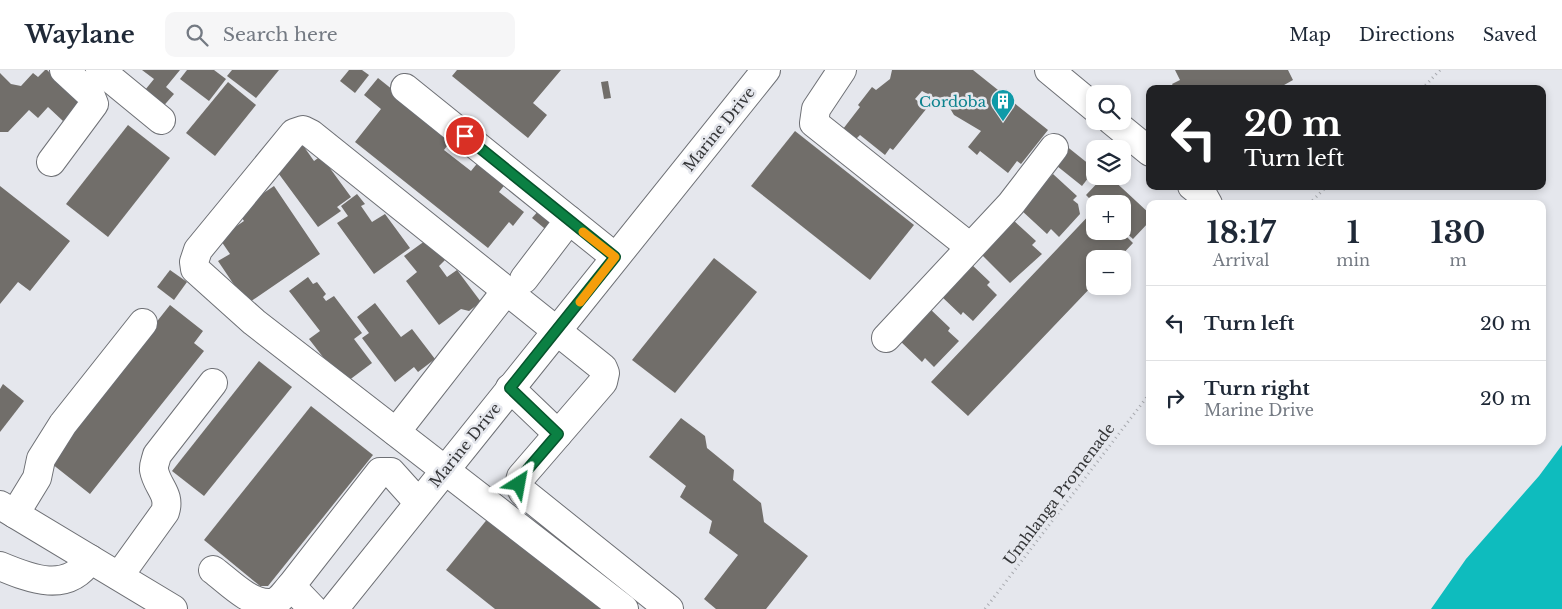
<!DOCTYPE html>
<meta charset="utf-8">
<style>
body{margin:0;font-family:"Libre Baskerville",serif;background:#f6f6f7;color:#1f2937;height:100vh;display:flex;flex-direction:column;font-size:19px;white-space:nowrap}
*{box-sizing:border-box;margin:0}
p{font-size:16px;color:#747a83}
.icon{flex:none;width:28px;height:28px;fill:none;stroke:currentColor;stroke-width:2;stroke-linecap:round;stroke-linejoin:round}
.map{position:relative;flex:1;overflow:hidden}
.details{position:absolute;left:1146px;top:130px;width:400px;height:245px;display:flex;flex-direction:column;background:#fff;border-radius:10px;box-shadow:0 2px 8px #0003}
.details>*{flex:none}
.guide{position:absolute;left:1146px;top:15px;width:400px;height:105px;border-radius:10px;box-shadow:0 2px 8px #0003;background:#202124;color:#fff;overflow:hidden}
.tools{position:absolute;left:1086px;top:15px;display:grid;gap:10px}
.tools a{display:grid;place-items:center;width:45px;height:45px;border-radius:10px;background:#fff;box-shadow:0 2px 8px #0003;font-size:25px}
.pin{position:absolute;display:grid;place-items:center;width:42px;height:42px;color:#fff;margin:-21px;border:2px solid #fff;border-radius:50%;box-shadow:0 1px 5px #0007}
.me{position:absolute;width:55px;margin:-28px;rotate:34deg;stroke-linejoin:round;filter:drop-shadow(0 0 4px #0008)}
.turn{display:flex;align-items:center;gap:18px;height:105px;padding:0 15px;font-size:22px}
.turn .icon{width:65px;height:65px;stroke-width:2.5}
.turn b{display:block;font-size:35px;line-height:42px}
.eta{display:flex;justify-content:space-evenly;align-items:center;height:85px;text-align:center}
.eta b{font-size:30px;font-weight:800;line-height:35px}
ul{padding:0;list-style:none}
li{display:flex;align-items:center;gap:15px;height:75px;padding:0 15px;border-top:1px solid #e0e1e3}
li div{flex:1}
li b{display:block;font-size:19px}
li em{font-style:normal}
header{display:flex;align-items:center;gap:30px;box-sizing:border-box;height:70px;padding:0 25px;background:#fff;border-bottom:1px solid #e0e1e3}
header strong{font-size:24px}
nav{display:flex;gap:28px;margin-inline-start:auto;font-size:18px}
.search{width:350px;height:45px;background:#f6f6f7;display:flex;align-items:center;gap:12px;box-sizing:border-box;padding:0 18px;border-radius:10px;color:#747a83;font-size:19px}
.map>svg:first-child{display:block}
</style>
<header>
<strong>Waylane</strong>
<div class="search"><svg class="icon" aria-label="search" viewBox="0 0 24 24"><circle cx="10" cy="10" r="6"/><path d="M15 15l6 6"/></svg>Search here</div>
<nav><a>Map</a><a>Directions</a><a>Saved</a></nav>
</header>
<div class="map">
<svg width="1562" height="539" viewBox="0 0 1562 539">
<rect width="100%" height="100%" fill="#e5e7ed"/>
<polygon fill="#0ebcbe" points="1562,375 1562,539 1431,539 1466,489 1539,406"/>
<g fill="#716e6a">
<polygon points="45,0 47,0 81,32 63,51 48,37 38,48 29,40 8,62 0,62 0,3 11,14 21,16 33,3 38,7"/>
<polygon points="142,0 180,0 166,17 174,24 160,40 141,25 154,9"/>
<polygon points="187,0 214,0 226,9 209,31 180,9"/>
<polygon points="232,0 279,0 256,28 227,6"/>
<polygon points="349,0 362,0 369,5 355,23 340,11"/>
<polygon points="457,0 561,0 533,33 547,45 528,68 452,6"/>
<polygon points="892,0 973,0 1048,60 1021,94 1017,91 1008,103 980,81 977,85 968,77 981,61 954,45 948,35 922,21 915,29 927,38 893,80 890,78 885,85 860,65 856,69 843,59 860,37 858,35 872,17 876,20 890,9"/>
<polygon points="1175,0 1288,0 1293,10 1277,19 1175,19 1172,14 1180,10"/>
<polygon points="378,8 453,68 444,80 471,101 480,90 507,112 499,122 524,142 513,156 509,152 488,178 355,72 381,39 364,25"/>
<polygon points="608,11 611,28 604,29 601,12"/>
<polygon points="228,12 256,35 215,86 186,63"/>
<polygon points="128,55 170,88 108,167 66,134"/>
<polygon points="795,61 914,155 870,210 751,116"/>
<polygon points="302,74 314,91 321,86 351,127 337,137 341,141 318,157 273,96"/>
<polygon points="1065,75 1095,99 1082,116 1052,92"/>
<polygon points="1053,104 1077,126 1073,130 1078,134 1080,144 1059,167 1051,159 1047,164 1021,140"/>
<polygon points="1104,106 1109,106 1150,144 1150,151 1133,169 1122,159 1122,134 1095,134 1086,125"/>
<polygon points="0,116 70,171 30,221 18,212 0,234"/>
<polygon points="274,116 320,184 247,234 218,191 230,184 219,168 244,151 237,141"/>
<polygon points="357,124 365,134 361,136 372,152 385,144 410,178 374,204 337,153 348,146 341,136"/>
<polygon points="540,139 558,153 550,163 532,148"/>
<polygon points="1095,139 1095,161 1121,161 1133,173 1118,189 1095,189 1095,213 968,346 931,312"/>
<polygon points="1013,150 1036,171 1032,175 1042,184 1010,213 980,183"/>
<polygon points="429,168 445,190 439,196 447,207 457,200 481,232 469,241 461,239 439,255 406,211 417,202 404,186"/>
<polygon points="714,188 757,222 675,323 632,290"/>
<polygon points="970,193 990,212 987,215 997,225 973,251 963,242 961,245 940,225"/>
<polygon points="170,200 187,212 174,230 157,217"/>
<polygon points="308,207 313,214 317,212 326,224 323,227 326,231 334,226 362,263 354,269 372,293 344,314 309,269 320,261 289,221"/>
<polygon points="375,233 401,267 412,259 435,289 418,302 414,297 395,312 362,268 369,263 357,247"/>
<polygon points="170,235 203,261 194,273 204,281 90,424 47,390"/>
<polygon points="928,237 950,258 948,261 959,271 934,297 925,288 922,292 898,269"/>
<polygon points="259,291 292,317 204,426 172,401"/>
<polygon points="3,314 24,331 0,362 0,319"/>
<polygon points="311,336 373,385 268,516 260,516 204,470"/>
<polygon points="681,348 705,366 707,378 734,400 733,410 761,433 764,452 808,486 766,539 716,539 704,529 738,485 709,463 712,451 680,427 686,416 649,387"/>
<polygon points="489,447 605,539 495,539 446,500"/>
</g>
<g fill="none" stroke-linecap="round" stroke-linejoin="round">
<g stroke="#6e7075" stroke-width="30">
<g id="minor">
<polyline points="100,0 161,50"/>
<polyline points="842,0 816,39 814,53 970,177"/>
<polyline points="1049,0 1095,38"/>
<polyline points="405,18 569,150 524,209"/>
<polyline points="1112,51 1150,82"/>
<polyline points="51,92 94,34 90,24 64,0"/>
<polyline points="1192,116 1203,125 1208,134"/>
<polyline points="569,150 615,187"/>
<polyline points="886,268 1011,134 1054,78"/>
<polyline points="510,318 558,364"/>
<polyline points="396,362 506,221"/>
<polyline points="0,435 173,539"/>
<polyline points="15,444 37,408 41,389 63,354 143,253"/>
<path d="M0 496C31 509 68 524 90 489"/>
<path d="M213 500C228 511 249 534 270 533 279 533 285 522 291 516"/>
<path d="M119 506 165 442C171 424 157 417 154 400 153 396 156 390 157 385L213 313"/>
<polyline points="313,539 291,516 380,402 391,402 418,432"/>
<polyline points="334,539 766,0"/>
<polyline points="624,539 254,252 195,199 194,192 198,180 294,63 303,60 311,64 603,298 605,303 603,312 521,407 519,414 523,422 669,539"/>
</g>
</g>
<g stroke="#a8aaaf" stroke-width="3" stroke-dasharray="1 4" stroke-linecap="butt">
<polyline points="1422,19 1440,0"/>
<polyline points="1309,134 1327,116"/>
<polyline points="985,539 1150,323"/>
</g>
<use href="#minor" stroke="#fff" stroke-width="28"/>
</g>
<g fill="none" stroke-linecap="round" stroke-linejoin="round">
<g stroke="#07532c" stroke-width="12">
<polyline id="route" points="465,66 615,187 510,318 558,364 521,407 519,414"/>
</g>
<use href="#route" stroke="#0b8043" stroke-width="9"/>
<polyline stroke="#f59e0b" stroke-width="9" points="580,232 615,187 583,162"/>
</g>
<defs>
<g id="building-pin" transform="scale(1.25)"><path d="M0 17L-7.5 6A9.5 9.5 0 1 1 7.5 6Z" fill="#0f9aa8" stroke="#e5e7ed"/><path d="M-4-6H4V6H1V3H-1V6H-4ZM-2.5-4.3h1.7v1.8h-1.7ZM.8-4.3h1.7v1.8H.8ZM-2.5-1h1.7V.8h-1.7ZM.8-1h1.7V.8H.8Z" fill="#fff"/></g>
</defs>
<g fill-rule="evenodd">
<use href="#building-pin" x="1003" y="31"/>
</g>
<g text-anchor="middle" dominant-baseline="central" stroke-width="5" stroke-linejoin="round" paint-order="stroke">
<g font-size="15" fill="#0d838f" stroke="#e5e7ed" text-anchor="end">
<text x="986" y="31">Cordoba</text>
</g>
<g font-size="15" fill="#343537" stroke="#e5e7ed">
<text transform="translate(719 59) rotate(-51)">Marine Drive</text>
<text transform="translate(465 375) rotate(-51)">Marine Drive</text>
<text transform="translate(1059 424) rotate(-53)">Umhlanga Promenade</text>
</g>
</g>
</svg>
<div class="tools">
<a><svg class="icon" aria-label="search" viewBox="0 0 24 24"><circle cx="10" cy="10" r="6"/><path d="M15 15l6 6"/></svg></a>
<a><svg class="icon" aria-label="layers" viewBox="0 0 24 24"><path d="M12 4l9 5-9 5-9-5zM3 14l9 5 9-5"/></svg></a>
<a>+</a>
<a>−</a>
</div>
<div class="pin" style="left:465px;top:66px;background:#d93025"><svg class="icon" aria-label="arrive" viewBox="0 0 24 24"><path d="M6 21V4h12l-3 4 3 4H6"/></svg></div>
<svg class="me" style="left:519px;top:414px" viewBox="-20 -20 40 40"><path d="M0-17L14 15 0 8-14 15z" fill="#0b8043" stroke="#fff" stroke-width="4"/></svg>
<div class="guide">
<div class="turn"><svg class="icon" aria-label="left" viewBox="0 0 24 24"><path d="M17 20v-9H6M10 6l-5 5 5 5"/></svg><div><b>20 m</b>Turn left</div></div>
</div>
<section class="details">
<div class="eta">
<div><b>18:17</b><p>Arrival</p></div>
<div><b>1</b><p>min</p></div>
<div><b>130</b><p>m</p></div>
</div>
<ul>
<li><svg class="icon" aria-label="left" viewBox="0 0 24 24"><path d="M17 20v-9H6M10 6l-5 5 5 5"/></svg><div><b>Turn left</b></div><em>20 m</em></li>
<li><svg class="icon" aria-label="right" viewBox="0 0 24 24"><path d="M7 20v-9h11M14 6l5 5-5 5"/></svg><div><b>Turn right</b><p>Marine Drive</p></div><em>20 m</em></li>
</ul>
</section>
</div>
